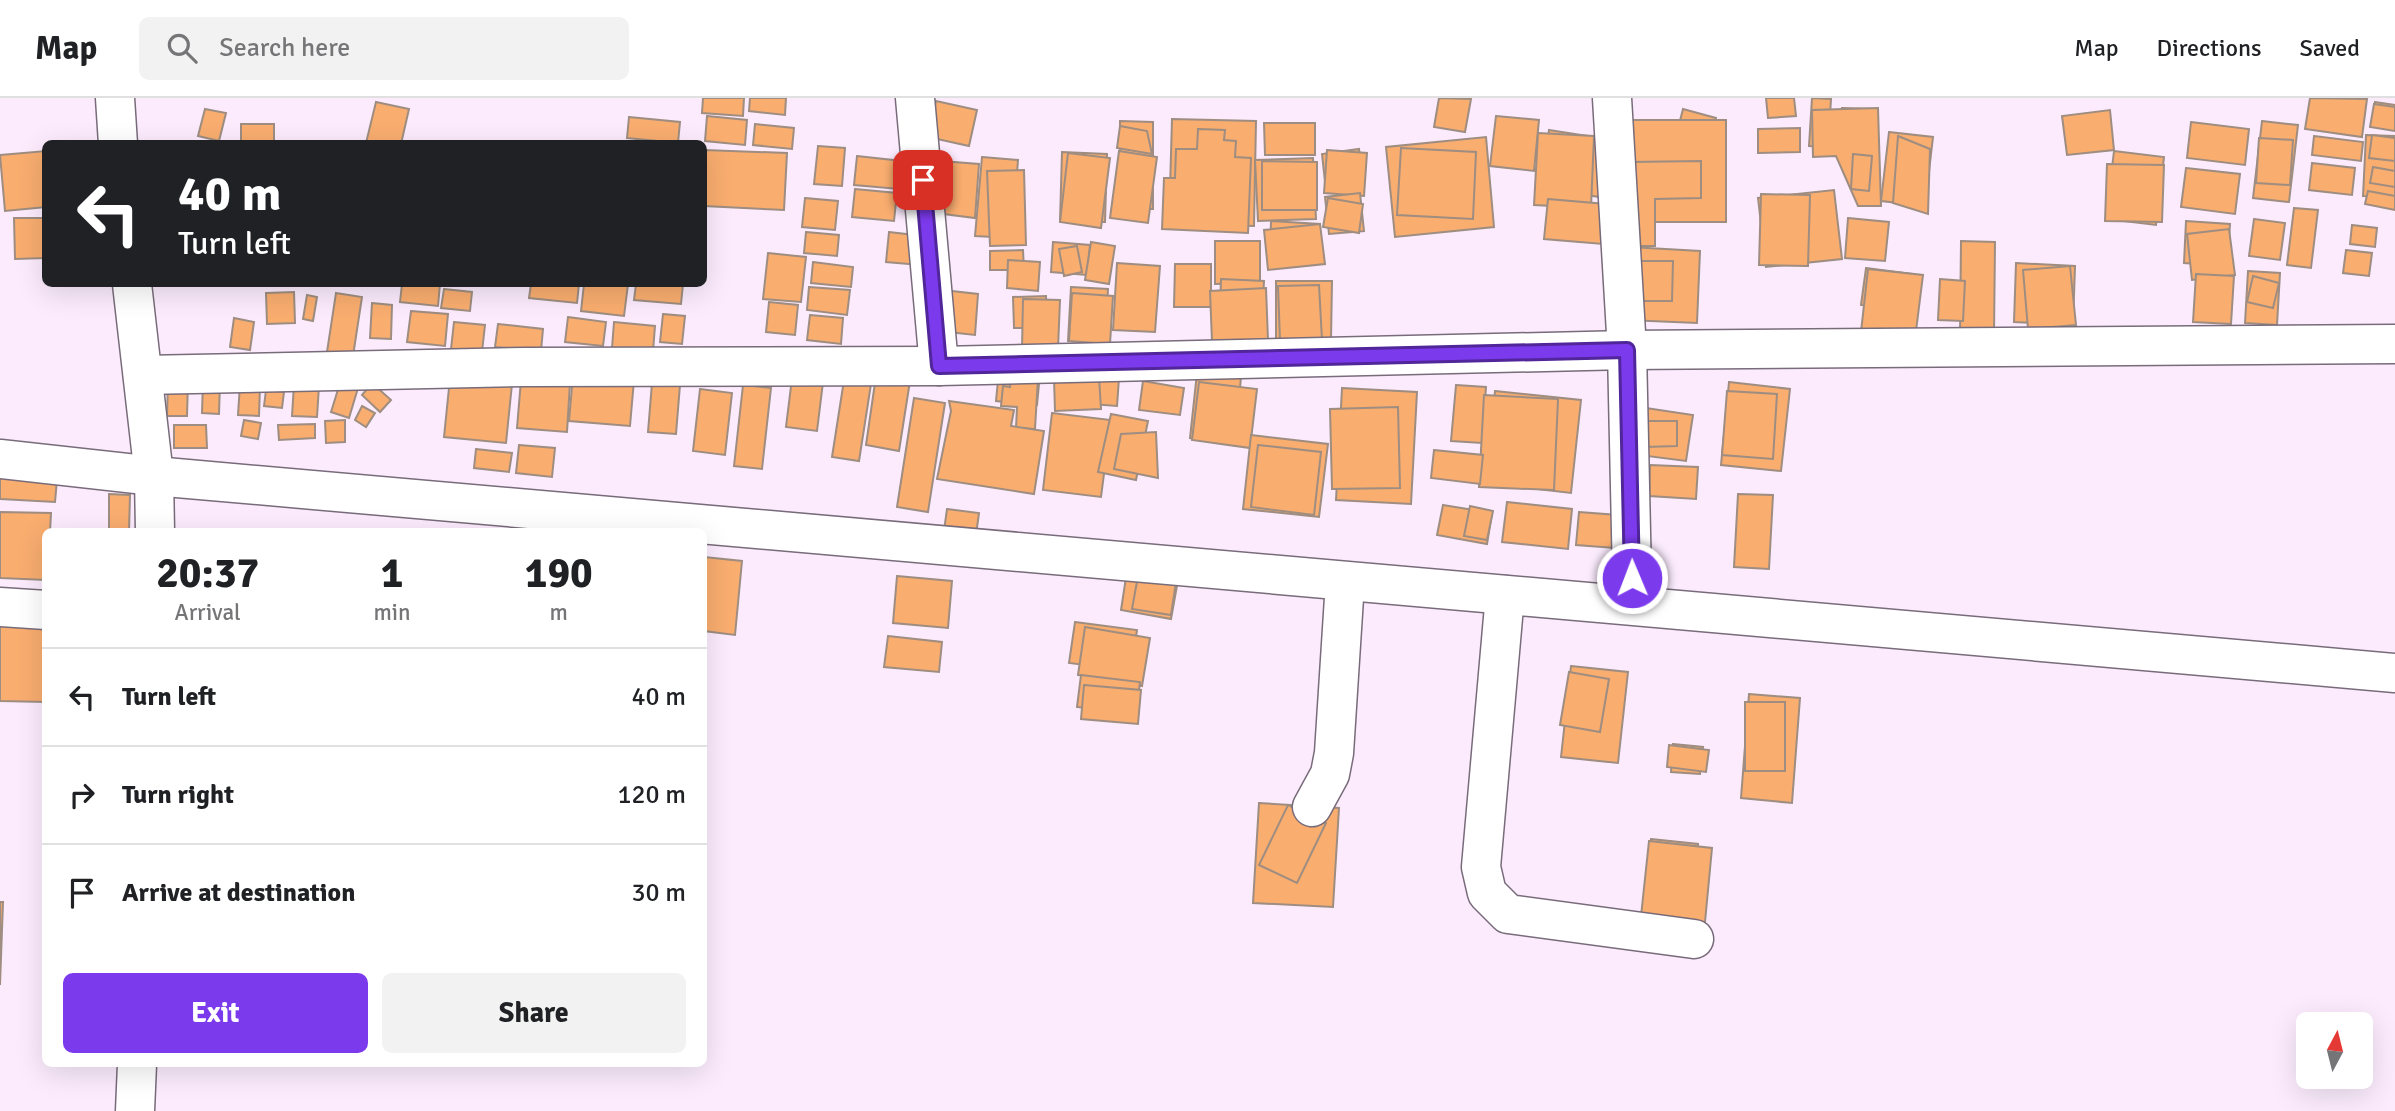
<!DOCTYPE html>
<style>
body{margin:0;font-family:Signika,sans-serif;background:#f2f2f2;color:#202124;height:100vh;display:flex;flex-direction:column;font-size:26px;white-space:nowrap}
*{box-sizing:border-box;margin:0}
p{font-size:23px;color:#757577}
.icon{flex:none;width:38px;height:38px;fill:none;stroke:currentColor;stroke-width:2;stroke-linecap:round;stroke-linejoin:round}
.map{position:relative;flex:1;overflow:hidden}
.side{position:absolute;left:42px;top:430px;width:665px;height:539px;display:flex;flex-direction:column;background:#fff;border-radius:10px;box-shadow:0 7px 28px #0002}
.side>*{flex:none}
.guide{position:absolute;left:42px;top:42px;width:665px;height:147px;border-radius:10px;box-shadow:0 7px 28px #0002;background:#202124;color:#fff;overflow:hidden}
.needle{width:46px;rotate:7deg}
.controls{position:absolute;left:2296px;top:914px;display:grid;gap:14px}
.controls a{display:grid;place-items:center;width:77px;height:77px;border-radius:10px;background:#fff;box-shadow:0 7px 28px #0002;font-size:35px}
.pin{position:absolute;display:grid;place-items:center;width:60px;height:60px;color:#fff;margin:-30px;border-radius:14px;box-shadow:0 4px 10px #0006}
.me{position:absolute;width:77px;margin:-38px;rotate:359deg;stroke-linejoin:round;filter:drop-shadow(0 0 5px #0008)}
.turn{display:flex;align-items:center;gap:24px;height:147px;padding:0 21px;font-size:32px}
.turn .icon{width:91px;height:91px;stroke-width:2.5}
.turn b{display:block;font-size:49px;line-height:60px}
.eta{display:flex;justify-content:space-evenly;align-items:center;height:119px;text-align:center}
.eta b{font-size:42px;font-weight:700;line-height:49px}
.primary-button{display:flex;gap:14px;margin-top:auto;padding:14px 21px}
.primary-button a{flex:1;height:80px;border-radius:10px;background:#7c3aed;color:#fff;font-size:28px;font-weight:700;line-height:80px;text-align:center}
.primary-button a+a{background:#f2f2f2;color:#202124}
ul{padding:0;list-style:none}
li{display:flex;align-items:center;gap:21px;height:98px;padding:0 21px;border-top:2px solid #e0e0e0}
li div{flex:1}
li b{display:block;font-size:26px}
li em{font-style:normal}
header{display:flex;align-items:center;gap:42px;box-sizing:border-box;height:98px;padding:0 35px;background:#fff;border-bottom:2px solid #e0e0e0}
header strong{font-size:33px}
nav{display:flex;gap:38px;margin-inline-start:auto;font-size:24px}
.search{width:490px;height:63px;background:#f2f2f2;display:flex;align-items:center;gap:18px;box-sizing:border-box;padding:0 24px;border-radius:10px;color:#757577;font-size:26px}
.map>svg:first-child{display:block}
</style>
<header>
<strong>Map</strong>
<div class="search"><svg class="icon" aria-label="search" viewBox="0 0 24 24"><circle cx="10" cy="10" r="6"/><path d="M15 15l6 6"/></svg>Search here</div>
<nav><a>Map</a><a>Directions</a><a>Saved</a></nav>
</header>
<div class="map">
<svg width="2395" height="1013" viewBox="0 0 2395 1013">
<rect width="100%" height="100%" fill="#fbebfd"/>
<g fill="#f9ad6f" stroke="#9e8d80" stroke-width="2">
<polygon points="703,0 744,0 743,18 702,15"/>
<polygon points="750,0 786,0 785,17 749,13"/>
<polygon points="1439,0 1471,1 1465,34 1434,29"/>
<polygon points="1766,0 1794,0 1796,18 1768,20"/>
<polygon points="1812,0 1831,1 1828,49 1809,48"/>
<polygon points="2310,0 2367,1 2362,39 2305,31"/>
<polygon points="936,3 977,12 969,48 928,39"/>
<polygon points="376,4 409,11 401,46 366,45"/>
<polygon points="2375,4 2395,7 2395,29 2372,26"/>
<polygon points="2374,6 2395,9 2395,33 2370,29"/>
<polygon points="1842,10 1875,11 1874,49 1840,47"/>
<polygon points="1878,10 1881,108 1858,108 1836,58 1813,59 1812,12"/>
<polygon points="205,11 226,15 219,43 198,38"/>
<polygon points="1683,11 1716,20 1706,55 1674,46"/>
<polygon points="2110,12 2114,52 2067,57 2062,18"/>
<polygon points="707,18 747,22 745,47 705,43"/>
<polygon points="1496,18 1539,22 1534,73 1490,68"/>
<polygon points="629,19 680,24 678,45 627,40"/>
<polygon points="1172,21 1256,23 1254,128 1169,126"/>
<rect x="1633" y="22" width="93" height="102"/>
<polygon points="1120,23 1153,24 1153,111 1120,111"/>
<polygon points="2262,23 2298,27 2289,104 2253,100"/>
<polygon points="2191,24 2249,31 2245,67 2187,60"/>
<polygon points="1264,25 1315,25 1315,57 1265,57"/>
<rect x="241" y="26" width="33" height="20"/>
<polygon points="755,26 794,30 792,51 753,47"/>
<polygon points="1120,28 1147,33 1152,56 1117,50"/>
<polygon points="1800,30 1800,54 1758,55 1758,31"/>
<polygon points="1198,31 1225,32 1224,42 1236,43 1235,59 1251,60 1248,135 1162,131 1164,80 1175,80 1176,51 1197,51"/>
<polygon points="1549,32 1614,42 1606,100 1541,90"/>
<polygon points="1889,34 1933,39 1925,108 1881,103"/>
<polygon points="1538,35 1594,38 1591,110 1534,107"/>
<polygon points="2366,37 2395,38 2395,99 2363,98"/>
<polygon points="2372,37 2395,40 2395,63 2369,60"/>
<polygon points="1898,38 1930,51 1928,116 1893,105"/>
<polygon points="2314,38 2363,44 2361,63 2312,57"/>
<polygon points="1486,39 1494,129 1395,139 1386,49"/>
<polygon points="2259,40 2293,42 2290,87 2256,85"/>
<polygon points="818,48 845,50 842,88 814,86"/>
<polygon points="1401,50 1476,54 1473,121 1397,117"/>
<polygon points="1359,51 1364,89 1326,93 1322,56"/>
<polygon points="704,52 787,55 784,112 704,108"/>
<polygon points="1327,52 1367,55 1364,98 1324,95"/>
<polygon points="46,53 46,109 5,113 0,57"/>
<polygon points="1119,53 1157,59 1148,125 1110,120"/>
<polygon points="2114,53 2164,59 2156,127 2106,121"/>
<polygon points="1062,54 1107,56 1105,124 1060,123"/>
<polygon points="1068,55 1110,60 1101,130 1060,124"/>
<polygon points="1853,56 1872,58 1869,93 1851,91"/>
<polygon points="857,58 902,63 899,91 854,87"/>
<polygon points="982,59 1018,62 1012,140 975,138"/>
<polygon points="1313,60 1316,121 1258,123 1255,62"/>
<polygon points="928,62 979,66 975,120 936,115"/>
<polygon points="1262,63 1317,64 1317,112 1262,112"/>
<polygon points="1701,63 1701,100 1655,101 1655,148 1631,148 1630,64"/>
<polygon points="2312,65 2355,70 2352,97 2309,92"/>
<polygon points="2107,66 2164,67 2162,124 2105,123"/>
<polygon points="2373,69 2395,73 2395,89 2370,85"/>
<polygon points="2186,70 2240,76 2235,116 2181,109"/>
<polygon points="1024,72 1026,147 990,148 987,73"/>
<polygon points="855,91 897,95 894,123 852,119"/>
<polygon points="1834,92 1842,161 1766,169 1758,100"/>
<polygon points="2368,93 2395,98 2395,112 2365,106"/>
<polygon points="1360,95 1364,133 1329,136 1325,99"/>
<polygon points="1761,96 1810,97 1808,168 1759,167"/>
<polygon points="805,100 838,103 835,132 802,129"/>
<polygon points="1328,100 1363,106 1359,135 1323,129"/>
<polygon points="1548,101 1606,106 1603,146 1544,141"/>
<polygon points="2294,110 2318,112 2311,170 2287,167"/>
<polygon points="14,120 46,120 46,160 15,161"/>
<polygon points="1848,120 1889,124 1885,163 1845,160"/>
<polygon points="2254,121 2285,125 2280,162 2249,158"/>
<polygon points="1271,123 1320,126 1317,160 1270,158"/>
<polygon points="2186,123 2230,126 2227,168 2184,165"/>
<polygon points="1320,126 1325,166 1268,172 1264,132"/>
<polygon points="2352,127 2377,130 2375,149 2350,146"/>
<polygon points="2229,131 2235,177 2192,182 2187,136"/>
<polygon points="806,134 839,137 837,158 804,155"/>
<polygon points="889,134 923,138 920,167 886,164"/>
<polygon points="1215,143 1260,143 1260,185 1215,186"/>
<polygon points="1961,143 1995,144 1994,237 1960,237"/>
<polygon points="1053,144 1090,147 1087,177 1051,174"/>
<polygon points="1091,144 1115,148 1109,186 1085,182"/>
<polygon points="1077,148 1082,174 1064,178 1059,151"/>
<polygon points="1630,149 1700,153 1697,225 1627,222"/>
<polygon points="1023,152 1024,172 990,172 990,153"/>
<polygon points="2346,152 2372,155 2369,178 2343,175"/>
<polygon points="768,155 806,159 801,204 763,201"/>
<polygon points="1008,162 1040,164 1038,193 1007,190"/>
<polygon points="1631,163 1673,163 1672,203 1631,203"/>
<polygon points="813,164 853,169 851,189 811,185"/>
<polygon points="1117,165 1160,168 1155,234 1113,232"/>
<polygon points="2016,165 2075,168 2073,227 2014,224"/>
<polygon points="1175,166 1211,166 1211,209 1174,209"/>
<polygon points="2070,168 2076,227 2028,231 2023,172"/>
<polygon points="1866,170 1913,176 1909,213 1861,207"/>
<polygon points="1868,171 1923,177 1915,241 1861,234"/>
<polygon points="2248,173 2280,175 2277,227 2245,225"/>
<polygon points="2196,176 2234,178 2231,226 2193,224"/>
<polygon points="2253,178 2279,185 2273,210 2247,204"/>
<polygon points="1221,181 1264,183 1261,240 1219,238"/>
<polygon points="1940,181 1965,183 1963,223 1938,222"/>
<polygon points="1276,183 1332,183 1331,242 1276,241"/>
<polygon points="402,186 440,186 438,208 400,204"/>
<polygon points="531,186 579,186 577,205 529,200"/>
<polygon points="584,186 628,186 624,218 581,213"/>
<polygon points="636,186 683,186 681,206 634,202"/>
<polygon points="1319,187 1322,242 1280,243 1278,188"/>
<polygon points="809,189 850,192 847,217 807,212"/>
<polygon points="1071,189 1108,191 1105,245 1068,243"/>
<polygon points="1266,190 1268,242 1212,244 1210,193"/>
<polygon points="444,191 472,194 470,213 441,210"/>
<polygon points="943,192 978,196 975,237 939,233"/>
<polygon points="294,194 295,225 267,226 266,195"/>
<polygon points="336,195 362,199 353,258 327,254"/>
<polygon points="1072,195 1113,198 1110,246 1069,243"/>
<polygon points="307,197 317,199 313,223 303,221"/>
<polygon points="1046,198 1047,230 1014,230 1013,199"/>
<polygon points="1023,201 1060,202 1058,251 1022,251"/>
<polygon points="769,204 798,207 795,237 766,234"/>
<polygon points="372,205 392,207 391,241 370,240"/>
<polygon points="411,213 448,216 445,248 407,244"/>
<polygon points="663,216 685,218 682,246 660,244"/>
<polygon points="810,217 843,220 841,246 807,242"/>
<polygon points="568,219 606,224 603,248 565,244"/>
<polygon points="234,220 254,224 250,252 230,249"/>
<polygon points="454,224 485,227 482,254 451,251"/>
<polygon points="614,224 655,228 653,253 612,250"/>
<polygon points="498,226 543,231 541,253 495,249"/>
<polygon points="793,272 824,276 817,333 786,329"/>
<polygon points="999,272 1040,276 1037,307 996,303"/>
<polygon points="1067,275 1119,280 1117,308 1064,304"/>
<polygon points="1197,275 1241,279 1235,345 1190,340"/>
<polygon points="573,277 634,282 630,328 569,323"/>
<polygon points="876,278 910,283 899,353 866,347"/>
<polygon points="1011,278 1038,280 1035,331 1016,330 1017,309 1001,308 1003,288 1010,289"/>
<polygon points="1099,279 1101,311 1055,313 1054,281"/>
<polygon points="450,280 512,286 506,345 444,339"/>
<polygon points="521,282 570,285 567,334 517,330"/>
<polygon points="844,282 871,286 859,363 832,359"/>
<polygon points="168,283 188,284 187,318 167,318"/>
<polygon points="203,283 220,284 219,316 202,315"/>
<polygon points="1143,283 1184,290 1180,317 1139,312"/>
<polygon points="1199,284 1257,291 1250,350 1192,342"/>
<polygon points="1729,284 1790,291 1781,373 1721,367"/>
<polygon points="340,285 358,290 349,320 331,314"/>
<polygon points="372,285 391,302 380,314 362,297"/>
<polygon points="652,285 680,287 676,336 648,334"/>
<polygon points="240,286 260,288 259,318 238,317"/>
<polygon points="294,286 319,288 317,319 292,318"/>
<polygon points="743,287 771,290 762,371 734,368"/>
<polygon points="1456,287 1486,289 1482,345 1451,343"/>
<polygon points="1342,290 1417,294 1411,406 1336,402"/>
<polygon points="700,291 732,295 725,357 693,353"/>
<polygon points="266,292 284,294 282,310 264,308"/>
<polygon points="1495,293 1581,302 1571,395 1486,385"/>
<polygon points="1727,293 1777,296 1773,361 1722,357"/>
<polygon points="1484,297 1558,301 1554,392 1479,389"/>
<polygon points="914,300 945,305 928,414 897,409"/>
<polygon points="949,303 1014,312 1011,328 1044,333 1034,396 937,381 951,313"/>
<polygon points="362,308 375,315 366,329 355,322"/>
<polygon points="1398,309 1400,390 1332,391 1330,311"/>
<polygon points="1646,310 1693,317 1686,363 1639,357"/>
<polygon points="1052,315 1111,322 1101,399 1043,392"/>
<polygon points="1111,316 1148,323 1136,382 1098,374"/>
<polygon points="244,322 261,325 258,341 241,338"/>
<polygon points="345,322 345,344 326,345 325,323"/>
<polygon points="1643,323 1677,323 1677,348 1644,349"/>
<polygon points="315,326 315,340 279,342 278,327"/>
<polygon points="174,327 206,327 207,350 174,350"/>
<polygon points="1156,334 1158,380 1114,371 1121,336"/>
<polygon points="1251,337 1328,346 1319,419 1243,411"/>
<polygon points="519,347 555,350 552,379 516,375"/>
<polygon points="1258,347 1321,354 1314,417 1251,409"/>
<polygon points="476,351 512,355 509,374 474,370"/>
<polygon points="1434,352 1483,357 1480,386 1431,380"/>
<polygon points="1650,367 1698,369 1696,401 1649,398"/>
<polygon points="0,378 57,382 55,404 0,401"/>
<polygon points="109,396 130,397 129,434 109,434"/>
<polygon points="1738,396 1773,397 1769,471 1734,469"/>
<polygon points="1507,404 1572,411 1568,451 1502,444"/>
<polygon points="1443,407 1492,415 1487,446 1437,437"/>
<polygon points="1470,408 1493,413 1487,442 1464,438"/>
<polygon points="947,411 979,415 975,444 943,440"/>
<polygon points="0,414 51,415 50,434 46,434 46,482 0,480"/>
<polygon points="1579,414 1618,417 1615,450 1576,447"/>
<polygon points="704,459 742,463 735,537 704,533"/>
<polygon points="1127,473 1178,482 1171,521 1121,512"/>
<polygon points="897,478 952,483 948,530 893,525"/>
<polygon points="1138,478 1176,484 1171,517 1132,511"/>
<polygon points="0,514 46,516 46,604 0,603"/>
<polygon points="1075,524 1137,532 1131,573 1069,565"/>
<polygon points="1085,529 1150,540 1142,588 1078,577"/>
<polygon points="888,538 942,544 939,574 884,569"/>
<polygon points="1571,568 1628,574 1618,665 1561,659"/>
<polygon points="1569,574 1609,581 1600,634 1560,627"/>
<polygon points="1081,577 1140,584 1136,617 1077,609"/>
<polygon points="1084,587 1141,592 1138,626 1081,621"/>
<polygon points="1749,596 1800,600 1792,705 1741,700"/>
<rect x="1745" y="604" width="40" height="69"/>
<polygon points="1673,646 1703,649 1700,676 1671,674"/>
<polygon points="1669,647 1709,652 1706,674 1667,669"/>
<polygon points="1259,705 1339,710 1333,809 1253,805"/>
<polygon points="1288,707 1326,725 1297,785 1259,767"/>
<polygon points="1651,741 1698,746 1689,828 1642,823"/>
<polygon points="1649,743 1712,750 1705,824 1641,818"/>
<polygon points="0,804 3,804 0,887"/>
</g>
<g fill="none" stroke-linecap="round" stroke-linejoin="round">
<g stroke="#786b7a" stroke-width="41">
<g id="minor">
<polyline points="115,0 118,46"/>
<polyline points="915,0 939,268"/>
<polyline points="1612,0 1627,252 1632,480"/>
<polyline points="132,186 154,378 155,434"/>
<polyline points="143,277 525,269 939,268 1627,252 2395,246"/>
<polyline points="0,361 154,378 2395,575"/>
<polyline points="1505,497 1481,769 1487,795 1508,816 1694,841"/>
<polyline points="0,509 46,512"/>
<polyline points="1312,709 1330,676 1334,655 1345,484"/>
<polyline points="135,1013 137,966"/>
</g>
</g>
<use href="#minor" stroke="#fff" stroke-width="38"/>
</g>
<g fill="none" stroke-linecap="round" stroke-linejoin="round">
<g stroke="#51269a" stroke-width="18">
<polyline id="route" points="923,82 939,268 1627,252 1632,480"/>
</g>
<use href="#route" stroke="#7c3aed" stroke-width="12"/>
</g>
</svg>
<div class="controls">
<a><svg class="needle" viewBox="-14 -14 28 28"><path d="M0-13l5 13h-10z" fill="#e53935"/><path d="M0 13l5-13h-10z" fill="#757577"/></svg></a>
</div>
<div class="pin" style="left:923px;top:82px;background:#d93025"><svg class="icon" aria-label="arrive" viewBox="0 0 24 24"><path d="M6 21V4h12l-3 4 3 4H6"/></svg></div>
<svg class="me" style="left:1632px;top:480px" viewBox="-20 -20 40 40"><circle r="17" fill="#7c3aed" stroke="#fff" stroke-width="3"/><path d="M0-11L8 9 0 5-8 9z" fill="#fff"/></svg>
<div class="guide">
<div class="turn"><svg class="icon" aria-label="left" viewBox="0 0 24 24"><path d="M17 20v-9H6M10 6l-5 5 5 5"/></svg><div><b>40 m</b>Turn left</div></div>
</div>
<section class="side">
<div class="eta">
<div><b>20:37</b><p>Arrival</p></div>
<div><b>1</b><p>min</p></div>
<div><b>190</b><p>m</p></div>
</div>
<ul>
<li><svg class="icon" aria-label="left" viewBox="0 0 24 24"><path d="M17 20v-9H6M10 6l-5 5 5 5"/></svg><div><b>Turn left</b></div><em>40 m</em></li>
<li><svg class="icon" aria-label="right" viewBox="0 0 24 24"><path d="M7 20v-9h11M14 6l5 5-5 5"/></svg><div><b>Turn right</b></div><em>120 m</em></li>
<li><svg class="icon" aria-label="arrive" viewBox="0 0 24 24"><path d="M6 21V4h12l-3 4 3 4H6"/></svg><div><b>Arrive at destination</b></div><em>30 m</em></li>
</ul>
<div class="primary-button"><a>Exit</a><a>Share</a></div>
</section>
</div>
